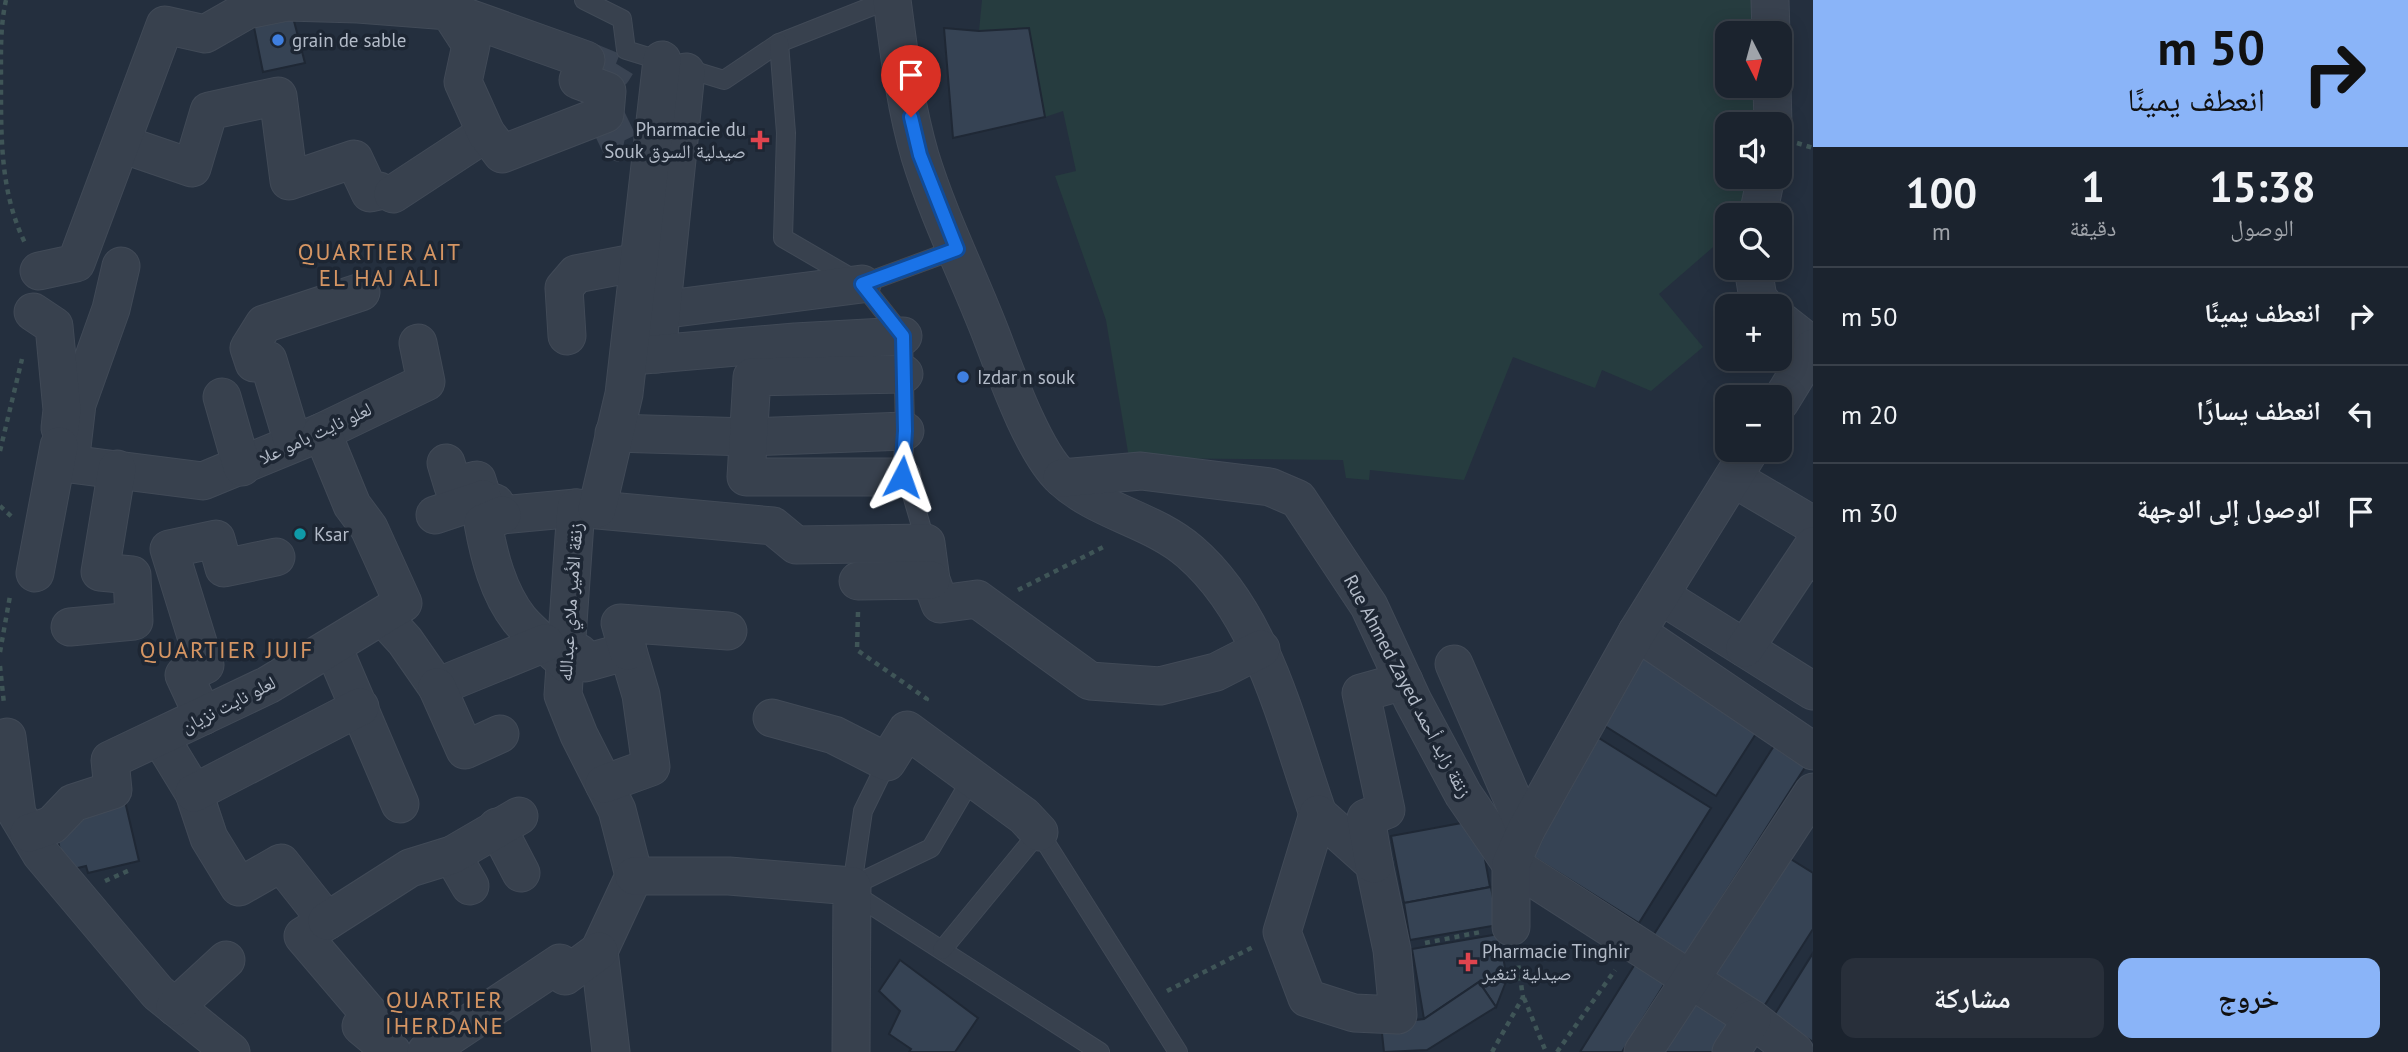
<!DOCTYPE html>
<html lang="ar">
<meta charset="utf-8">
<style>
body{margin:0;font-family:"PT Sans","Noto Naskh Arabic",sans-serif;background:#282f3a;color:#f1f3f6;direction:rtl;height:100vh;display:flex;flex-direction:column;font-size:26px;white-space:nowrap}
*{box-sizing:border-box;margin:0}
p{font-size:23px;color:#a0a4aa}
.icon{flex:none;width:38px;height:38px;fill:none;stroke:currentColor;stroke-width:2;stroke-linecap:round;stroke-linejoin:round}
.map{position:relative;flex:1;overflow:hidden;direction:ltr}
.panel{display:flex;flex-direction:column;background:#1b232e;width:595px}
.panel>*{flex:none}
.hud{background:#8ab4f8;color:#111;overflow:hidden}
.needle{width:46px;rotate:174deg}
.fabs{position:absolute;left:1715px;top:21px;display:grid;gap:14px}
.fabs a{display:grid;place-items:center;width:77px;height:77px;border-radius:14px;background:#1b232e;box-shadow:0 4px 18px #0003,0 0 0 2px #39404a;font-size:35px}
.pin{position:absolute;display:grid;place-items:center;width:60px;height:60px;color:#fff;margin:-72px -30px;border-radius:50% 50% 50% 0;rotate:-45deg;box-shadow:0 0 7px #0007}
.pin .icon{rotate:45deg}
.me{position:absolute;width:77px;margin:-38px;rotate:4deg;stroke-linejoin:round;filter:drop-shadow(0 0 5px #0008)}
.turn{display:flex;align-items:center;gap:24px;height:147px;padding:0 28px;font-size:32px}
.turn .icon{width:91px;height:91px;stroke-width:2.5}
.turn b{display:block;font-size:49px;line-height:60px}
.eta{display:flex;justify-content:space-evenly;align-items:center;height:119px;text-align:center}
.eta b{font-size:42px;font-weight:800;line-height:49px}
.button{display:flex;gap:14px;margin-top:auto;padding:14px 28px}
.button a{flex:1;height:80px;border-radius:14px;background:#8ab4f8;color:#111;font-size:28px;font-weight:800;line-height:80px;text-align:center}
.button a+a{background:#282f3a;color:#f1f3f6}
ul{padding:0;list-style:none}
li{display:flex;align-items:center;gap:21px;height:98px;padding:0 28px;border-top:2px solid #39404a}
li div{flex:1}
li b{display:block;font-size:26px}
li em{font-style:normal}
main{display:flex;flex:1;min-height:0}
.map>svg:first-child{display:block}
</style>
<main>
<section class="panel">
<div class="hud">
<div class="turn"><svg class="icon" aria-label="right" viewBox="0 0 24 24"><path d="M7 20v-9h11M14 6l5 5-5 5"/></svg><div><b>50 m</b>انعطف يمينًا</div></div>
</div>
<div class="eta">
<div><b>15:38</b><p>الوصول</p></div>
<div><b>1</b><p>دقيقة</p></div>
<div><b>100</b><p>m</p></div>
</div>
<ul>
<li><svg class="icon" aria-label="right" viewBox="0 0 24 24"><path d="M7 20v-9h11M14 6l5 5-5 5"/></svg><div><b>انعطف يمينًا</b></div><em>50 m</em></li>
<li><svg class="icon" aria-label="left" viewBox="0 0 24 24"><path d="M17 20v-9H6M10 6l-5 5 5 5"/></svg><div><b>انعطف يسارًا</b></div><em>20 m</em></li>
<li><svg class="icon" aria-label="arrive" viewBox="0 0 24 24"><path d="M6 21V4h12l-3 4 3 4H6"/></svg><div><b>الوصول إلى الوجهة</b></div><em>30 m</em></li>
</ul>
<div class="button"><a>خروج</a><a>مشاركة</a></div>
</section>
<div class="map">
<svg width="1813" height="1052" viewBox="0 0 1813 1052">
<rect width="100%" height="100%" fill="#242f3e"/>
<polygon fill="#263c3f" points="982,0 1770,0 1772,33 1727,33 1727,86 1771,86 1768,124 1727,124 1727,177 1753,177 1746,215 1727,215 1727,235 1659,294 1703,347 1651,391 1602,370 1595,388 1513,357 1464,480 1370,470 1369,480 1346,478 1343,460 1129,458 1106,320 1055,176 1076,171 1063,111 1045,117 979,31"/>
<g fill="#364354" stroke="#1f2835" stroke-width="2">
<polygon points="290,6 305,63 263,72 252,17"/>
<polygon points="944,28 979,31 1029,28 1045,117 953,138"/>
<polygon points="1640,654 1759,729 1716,796 1597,721"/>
<polygon points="1594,735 1711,808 1639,923 1521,849"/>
<polygon points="1777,741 1809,761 1683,959 1651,939"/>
<polygon points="124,797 139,861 88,873 86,866 65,871 56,833"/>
<polygon points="1478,820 1490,887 1404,903 1391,836"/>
<polygon points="1781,853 1813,873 1813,929 1761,1011 1703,976"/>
<polygon points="1491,887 1498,925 1410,940 1404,903"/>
<polygon points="1499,934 1507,979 1496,1007 1479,982 1424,1019 1412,949"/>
<polygon points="1813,953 1813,1042 1773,1017"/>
<polygon points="1640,956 1670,975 1622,1052 1580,1052"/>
<polygon points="900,960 978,1018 955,1052 909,1052 911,1049 889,1034 900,1011 879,991"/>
<polygon points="1479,982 1496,1007 1427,1050 1384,1052 1381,1024 1424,1019"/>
<polygon points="1689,998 1732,1025 1715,1052 1655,1052"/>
</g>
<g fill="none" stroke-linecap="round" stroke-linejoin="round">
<g stroke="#3a4453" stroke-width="37" stroke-dasharray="37 18" stroke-linecap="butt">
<polyline points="586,60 613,71 626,50"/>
<polyline points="605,114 619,143 651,151"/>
</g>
<g stroke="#414a57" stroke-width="20">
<g id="lane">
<polyline points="584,0 622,19 626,50 724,80 779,43 888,0"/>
<polyline points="779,43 786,133 783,238 862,284 903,336 905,431 902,477 912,495 926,543"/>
<polyline points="862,284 957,249"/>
<polyline points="852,886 931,848 972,778"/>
<polyline points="852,886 863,811 887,762"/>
<polyline points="851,892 1100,1052"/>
<polyline points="942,950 1039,832 1178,1052"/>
</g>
</g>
<g stroke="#414a57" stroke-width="39">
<g id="street">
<path d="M892 0C899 52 905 105 920 156 939 218 969 277 992 337 1006 374 1034 453 1062 478 1098 512 1152 519 1190 552 1263 615 1287 726 1318 814"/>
<polyline points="1770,0 1771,33"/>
<polyline points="1772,86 1773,124"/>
<polyline points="122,144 192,168 209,111 278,96 289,181 354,159 370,193 379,191"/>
<polyline points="393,194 486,133"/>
<polyline points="1758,215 1766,177"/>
<polyline points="121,266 111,309 77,404 70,464 203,481 322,432 426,382 418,343"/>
<polyline points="1753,268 1758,298 1765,306"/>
<polyline points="39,271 76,263 165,25 205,34 247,10 287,2 358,4 449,11 586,60 578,80 607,91 605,114 502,154 486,133 463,82 471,45 449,11"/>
<polyline points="660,310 862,284"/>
<polyline points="33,312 54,326 62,410 60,428"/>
<polyline points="1780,320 1813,346"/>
<polyline points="567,336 564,288 576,274 639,262"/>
<polyline points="657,354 686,72"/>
<polyline points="632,356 795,342 903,336"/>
<polyline points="222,397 242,467"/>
<polyline points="1780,402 1813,348"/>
<polyline points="614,433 748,437 905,431"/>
<polyline points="293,443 268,360 254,363 249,348 264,324 361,292"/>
<polyline points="446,463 453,486 477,480 483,499"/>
<polyline points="902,477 746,477 752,377 904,374"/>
<polyline points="1062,478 1141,471 1270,487 1298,499 1369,606 1413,701 1463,794 1511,864 1752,1019 1795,1052"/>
<polyline points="1733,478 1813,525"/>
<polyline points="483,499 495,503 502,515 576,508 773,526 796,545 926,543 931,580 940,604 977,599 1090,681 1160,686 1216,672 1261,649"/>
<polyline points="576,508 563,695 579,735 617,810 634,876 599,951 611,1052"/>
<polyline points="597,509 624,394 662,60"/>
<polyline points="435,515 483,499"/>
<path d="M502 515 483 523C489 556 498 592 519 619 532 635 552 649 567 664L579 653 585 663 628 651 641 695 651 767 604 784"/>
<polyline points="35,573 59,446"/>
<polyline points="858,581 931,580"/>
<polyline points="1660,595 1813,691"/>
<polyline points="383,617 405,641 437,687 545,643"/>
<polyline points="70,627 134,621 132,575 100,572 117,469"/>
<polyline points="1637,632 1813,751"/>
<polyline points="333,647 400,804"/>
<polyline points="1745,648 1813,546"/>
<polyline points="628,651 620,623 728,631"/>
<polyline points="1454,664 1526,830"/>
<polyline points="437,687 465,750 500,734"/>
<polyline points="203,716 184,675 205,665 169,549 216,539 224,568 276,557"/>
<polyline points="772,718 834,735 887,762 907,730 1024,816 1039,832"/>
<polyline points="7,737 17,814 41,854 158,993 231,1052"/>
<polyline points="161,739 194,793 209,838 239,887 281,863 327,921 303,936 372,1017 361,1026 392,1052"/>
<polyline points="194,793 360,707"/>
<polygon points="1318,814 1374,864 1392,950 1398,1015 1354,1013 1307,998 1282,932"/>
<polyline points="497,827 521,873"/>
<polyline points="29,833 52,825 73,803 113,790 110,760 268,685 403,603 369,528 352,505 322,432"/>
<polyline points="452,855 470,886"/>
<polyline points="1374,864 1366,818 1386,810 1361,693 1404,681"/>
<polyline points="634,876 729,876 852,886 851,1052"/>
<polyline points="327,921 410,868 452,855 519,816"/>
<polyline points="1511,927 1511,864 1526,830 1637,632 1750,450"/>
<polyline points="175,1007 226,960"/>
<polyline points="426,1052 560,963 565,976 599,951"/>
<polyline points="1643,1052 1813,792"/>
<polyline points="1731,1052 1752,1019"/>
</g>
</g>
<g stroke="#3f5557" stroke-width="4.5" stroke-dasharray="5 5" stroke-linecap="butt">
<path d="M6 0C0 27 1 53 1 80 1 137 0 192 25 243"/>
<polyline points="1797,143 1813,148"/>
<polyline points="0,451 22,359"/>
<polyline points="0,506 12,517"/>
<polyline points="1018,590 1107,545"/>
<polyline points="858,612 857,650 927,699 924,703"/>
<polyline points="0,652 10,596"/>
<polyline points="0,666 4,704"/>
<polyline points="105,881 130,870"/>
<polyline points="1425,943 1481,932"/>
<polyline points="1167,991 1253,947"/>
<polyline points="1524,998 1546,1052"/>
<polyline points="1492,1052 1523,997 1517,957"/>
<polyline points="1557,1052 1615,970"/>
</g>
<use href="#lane" stroke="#38414e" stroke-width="18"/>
<use href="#street" stroke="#38414e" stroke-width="37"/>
</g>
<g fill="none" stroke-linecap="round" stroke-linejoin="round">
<g stroke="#114b97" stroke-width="18">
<polyline id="route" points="902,477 905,431 903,336 862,284 957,249 920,155 911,117"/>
</g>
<use href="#route" stroke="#1a73e8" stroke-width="12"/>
</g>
<g fill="#3f7fe0" stroke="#1d2633" stroke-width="2.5">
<circle cx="278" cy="40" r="7"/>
<circle cx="963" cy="377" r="7"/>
</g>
<g fill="#e0444e" stroke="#1d2633" stroke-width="2.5">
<path d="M756.5 129.5h7v7h7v7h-7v7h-7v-7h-7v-7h7z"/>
<path d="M1464.5 951.5h7v7h7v7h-7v7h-7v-7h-7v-7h7z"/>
</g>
<circle fill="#0f9aa8" stroke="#1d2633" stroke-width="2.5" cx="300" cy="534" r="7"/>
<g text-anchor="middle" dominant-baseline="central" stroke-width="7" stroke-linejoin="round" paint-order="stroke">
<g font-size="19" fill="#b4bcc9" stroke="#1d2633" text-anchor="start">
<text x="292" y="40">grain de sable</text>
<text x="746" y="129" text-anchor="end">Pharmacie du<tspan x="746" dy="22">Souk صيدلية السوق</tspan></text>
<text x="977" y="377">Izdar n souk</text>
<text x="314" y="534">Ksar</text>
<text x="1482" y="951">Pharmacie Tinghir<tspan x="1482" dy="22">صيدلية تنغير</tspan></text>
</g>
<g font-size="19" fill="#b4bcc9" stroke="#1d2633">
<text transform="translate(315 433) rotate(-25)">لعلو نايت بامو علا</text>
<text transform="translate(570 602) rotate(-86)">زنقة الأمير ملاي عبدالله</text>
<text transform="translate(1408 686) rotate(62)">Rue Ahmed Zayed زنقة زايد أحمد</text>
<text transform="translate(228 704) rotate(-27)">لعلو نايت نزيان</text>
</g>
<g font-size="23" letter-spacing="2" fill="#d59563" stroke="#1d2633">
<text x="380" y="251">QUARTIER AIT<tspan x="380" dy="26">EL HAJ ALI</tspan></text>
<text x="227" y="649">QUARTIER JUIF</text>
<text x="445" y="999">QUARTIER<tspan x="445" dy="26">IHERDANE</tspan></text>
</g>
</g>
</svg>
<div class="fabs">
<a><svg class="needle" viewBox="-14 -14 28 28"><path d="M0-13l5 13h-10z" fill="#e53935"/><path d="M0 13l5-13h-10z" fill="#a0a4aa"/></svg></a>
<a><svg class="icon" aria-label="sound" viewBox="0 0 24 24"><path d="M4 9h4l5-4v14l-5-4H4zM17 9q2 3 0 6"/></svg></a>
<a><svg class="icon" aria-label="search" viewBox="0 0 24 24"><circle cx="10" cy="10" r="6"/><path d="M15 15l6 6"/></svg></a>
<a>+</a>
<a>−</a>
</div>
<div class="pin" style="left:911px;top:117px;background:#d93025"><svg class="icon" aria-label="arrive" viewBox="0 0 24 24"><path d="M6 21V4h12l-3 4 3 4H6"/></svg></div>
<svg class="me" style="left:902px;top:477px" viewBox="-20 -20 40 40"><path d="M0-17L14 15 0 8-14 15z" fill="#1a73e8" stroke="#fff" stroke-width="4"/></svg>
</div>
</main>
